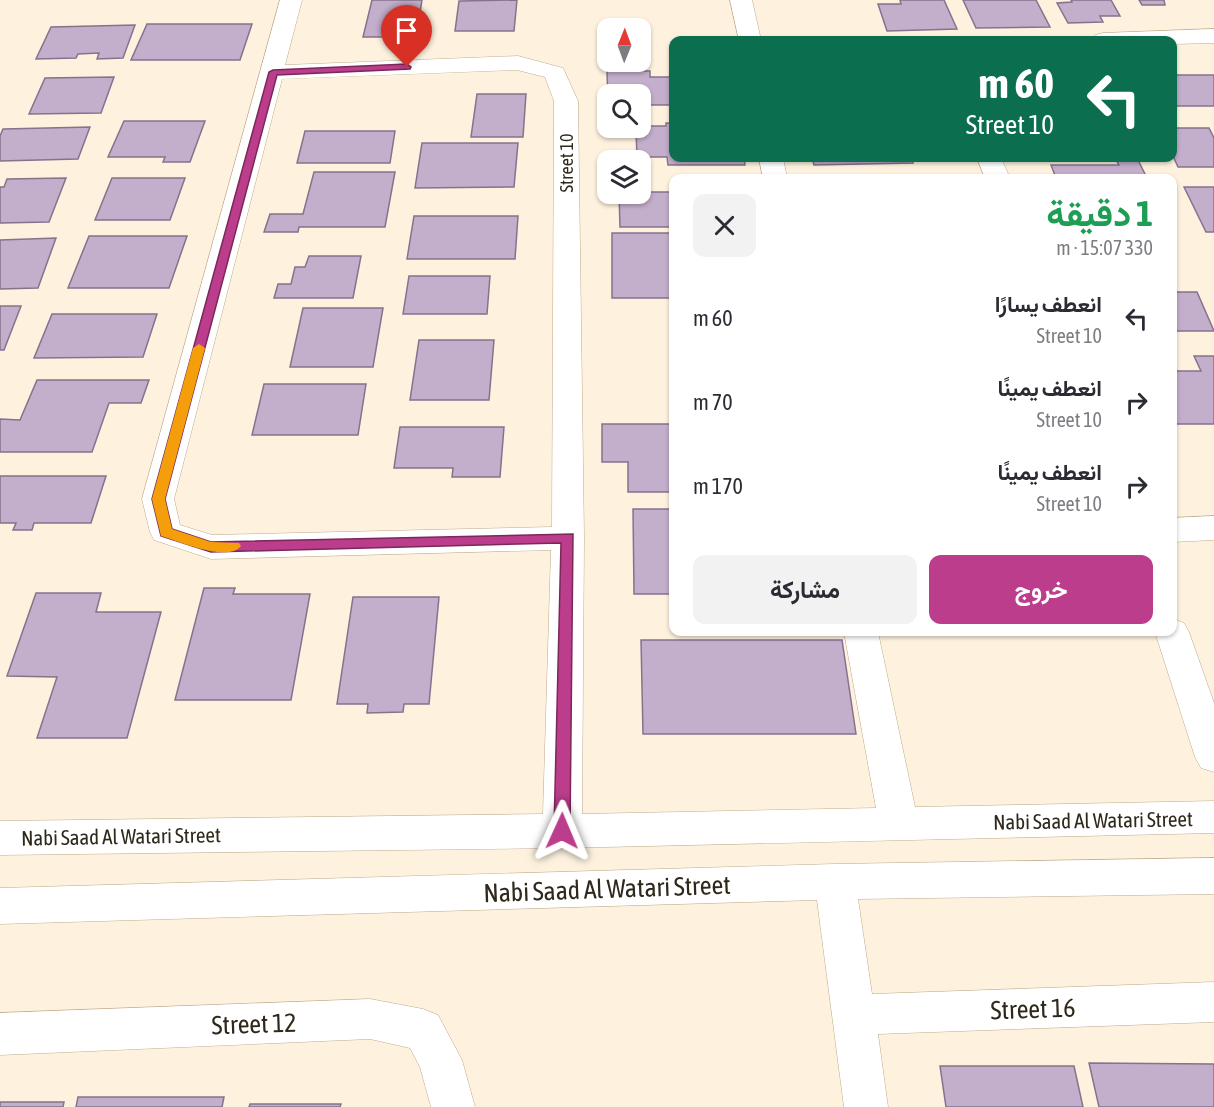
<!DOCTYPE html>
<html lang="ar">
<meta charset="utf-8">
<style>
body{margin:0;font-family:"Asap Condensed",Vazirmatn,sans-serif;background:#f2f2f3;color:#2b2b33;direction:rtl;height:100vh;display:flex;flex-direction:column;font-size:22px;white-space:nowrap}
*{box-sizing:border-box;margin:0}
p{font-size:20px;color:#7c7c81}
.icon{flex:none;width:33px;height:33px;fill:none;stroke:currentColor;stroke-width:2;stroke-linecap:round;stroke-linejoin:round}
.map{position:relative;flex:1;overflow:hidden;direction:ltr}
.panel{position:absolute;left:669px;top:174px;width:508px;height:462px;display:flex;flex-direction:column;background:#fff;border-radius:12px;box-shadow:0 2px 4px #0004;direction:rtl}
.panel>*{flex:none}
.top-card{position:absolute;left:669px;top:36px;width:508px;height:126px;border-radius:12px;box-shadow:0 2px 4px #0004;direction:rtl;background:#0b6e4f;color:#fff;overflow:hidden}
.needle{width:39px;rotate:1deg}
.buttons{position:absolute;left:597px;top:18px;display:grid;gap:12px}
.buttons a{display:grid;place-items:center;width:54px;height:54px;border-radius:12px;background:#fff;box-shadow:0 2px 4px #0004;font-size:30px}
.pin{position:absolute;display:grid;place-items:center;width:51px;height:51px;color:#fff;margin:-62px -26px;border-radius:50% 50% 50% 0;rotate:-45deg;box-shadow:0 0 6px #0007}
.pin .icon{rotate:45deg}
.me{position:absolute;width:66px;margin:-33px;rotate:1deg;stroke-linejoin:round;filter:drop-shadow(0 0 4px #0008)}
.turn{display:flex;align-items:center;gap:21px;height:126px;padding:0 24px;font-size:27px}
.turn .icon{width:78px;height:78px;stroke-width:2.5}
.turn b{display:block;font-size:42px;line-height:51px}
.round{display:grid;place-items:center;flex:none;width:63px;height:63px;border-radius:12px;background:#f2f2f3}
.overview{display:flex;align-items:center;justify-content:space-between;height:102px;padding:0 24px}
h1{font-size:36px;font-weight:700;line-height:45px;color:#1e9e55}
.action{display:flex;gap:12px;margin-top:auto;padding:12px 24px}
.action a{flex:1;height:69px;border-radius:12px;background:#bb3d8b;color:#fff;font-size:24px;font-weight:700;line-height:69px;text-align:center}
.action a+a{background:#f2f2f3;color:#2b2b33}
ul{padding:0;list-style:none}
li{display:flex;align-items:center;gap:18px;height:84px;padding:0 24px}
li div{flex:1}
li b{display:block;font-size:22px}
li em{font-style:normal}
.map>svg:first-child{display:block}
</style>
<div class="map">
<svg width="1214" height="1107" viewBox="0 0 1214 1107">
<rect width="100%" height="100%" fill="#fef2df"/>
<g fill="#c3aecb" stroke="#86728d" stroke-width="1.5">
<polygon points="372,0 422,0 416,37 363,37"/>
<polygon points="517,0 514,31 455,31 459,1"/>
<polygon points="900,0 944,0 957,29 887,31 878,4 901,4"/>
<polygon points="963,0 1036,0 1050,27 976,28"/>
<polygon points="1071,0 1111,0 1120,16 1100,16 1103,22 1068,23 1057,3 1072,2"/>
<polygon points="1139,0 1164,0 1165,5 1142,5"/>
<polygon points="147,24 252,24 240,60 131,60"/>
<polygon points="135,25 123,58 97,59 99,53 78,54 76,58 36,59 51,27"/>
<polygon points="607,71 650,71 650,77 674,77 674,105 640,105 640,94 608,94 608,105"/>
<rect x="1173" y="75" width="41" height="31"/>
<polygon points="114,77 101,113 29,114 45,78"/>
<polygon points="477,94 526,94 523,137 471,137"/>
<polygon points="124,121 205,121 190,162 163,162 165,157 108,157"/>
<polygon points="666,123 674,123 674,158 744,158 745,165 668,165 667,157 637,157 636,131 649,131 648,126 666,126"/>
<polygon points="90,127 78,159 0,161 0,136 3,129"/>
<polygon points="1173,128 1209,128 1214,138 1214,167 1178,167 1173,156"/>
<polygon points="305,131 395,131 390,163 297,163"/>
<polygon points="422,143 518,143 514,187 415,188"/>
<polygon points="812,158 911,158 913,163 814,165"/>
<polygon points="1116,160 1138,160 1147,178 1056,178 1051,165 1119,165"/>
<polygon points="314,172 395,172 385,227 299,227 298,232 264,232 270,214 303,214"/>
<polygon points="66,178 49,222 0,223 0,187 4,187 7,179"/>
<polygon points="112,178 185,178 170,220 95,220"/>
<polygon points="1184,187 1214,187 1214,232 1206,232"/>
<polygon points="640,192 674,192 674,227 620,227 619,194"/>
<polygon points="414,216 518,216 515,259 407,259"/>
<rect x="612" y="233" width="62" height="65"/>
<polygon points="89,236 187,236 169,288 68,288"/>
<polygon points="56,238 38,288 0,289 0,240"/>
<polygon points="309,256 361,256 353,298 274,298 278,284 291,284 295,267 305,267"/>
<polygon points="409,276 490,276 487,314 403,314"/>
<polygon points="1173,292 1197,292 1214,331 1173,331"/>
<polygon points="0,306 21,306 4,350 0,350"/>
<polygon points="303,308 383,308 373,367 290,367"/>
<polygon points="52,314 157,314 143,357 34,358"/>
<polygon points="419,340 494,340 489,400 410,400"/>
<polygon points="1194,356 1214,356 1214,424 1173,424 1173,371 1201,371"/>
<polygon points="37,380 149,380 141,403 109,403 92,452 0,452 0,419 20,420"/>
<polygon points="264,384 366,384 358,435 252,435"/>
<polygon points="602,424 674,424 674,492 628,492 628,462 602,462"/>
<polygon points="400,427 504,427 500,477 452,477 453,468 394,468"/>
<polygon points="0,476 106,476 91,523 34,523 32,530 13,530 16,523 0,523"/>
<polygon points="633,509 674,509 674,594 634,594"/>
<polygon points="204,588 235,588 233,594 310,594 291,700 175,700"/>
<polygon points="36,593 101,593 96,612 161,612 127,738 37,738 57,677 7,676"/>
<polygon points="353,597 439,597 429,704 404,704 403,712 367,713 368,704 337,704"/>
<polygon points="641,640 842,640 856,734 643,734"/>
<polygon points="1089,1063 1214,1064 1214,1107 1099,1107"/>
<polygon points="940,1066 1074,1066 1083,1107 946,1107"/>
<polygon points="78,1097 224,1097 222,1107 76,1107"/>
<polygon points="0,1102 64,1102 63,1107 0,1107"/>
<polygon points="250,1104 341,1104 340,1107 249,1107"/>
</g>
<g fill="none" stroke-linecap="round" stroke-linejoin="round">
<g stroke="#bdaa8c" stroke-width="1">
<g id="minor">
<path d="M280 0H302L285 65 518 56 563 68 578 101 584 538 582 814 876 808 844 632H878L915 807 1214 801V833L562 848 0 855V821L543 814 551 550 211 559 154 540 150 532 142 499ZM517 70 545 77 554 101 552 527 212 535 180 525 174 499 282 79Z"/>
<polygon points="730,0 752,0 761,40 739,40"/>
<polygon points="1214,29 1214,43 1173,44 1173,40 1092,40 1095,35 1103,33"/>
<polygon points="759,158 783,158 787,178 763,178"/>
<polygon points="977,158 1001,158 1010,178 985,178"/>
<polygon points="1214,516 1214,540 1173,542 1173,518"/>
<polygon points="1173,619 1184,623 1189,632 1214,703 1214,772 1201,768 1195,757 1155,632 1173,632"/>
<polygon points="1214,858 1214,894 858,899 872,994 1214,982 1214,1022 878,1034 888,1107 844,1107 817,900 0,924 0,888 835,864"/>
<polygon points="370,999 423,1009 438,1015 462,1060 475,1107 431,1107 420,1067 410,1048 370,1039 0,1055 0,1013"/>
</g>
</g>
<use href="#minor" fill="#fff" fill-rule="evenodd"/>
</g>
<polygon fill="#bb3d8b" stroke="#7a285a" stroke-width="1.5" points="407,64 411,67 410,69 277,75 165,499 172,529 211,542 573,534 570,831 568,835 556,835 554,831 561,543 211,552 161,536 152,499 269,72 273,70"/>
<path fill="#f59e0b" d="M199 344 205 348 165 499 172 529 211 542 239 543 241 546C228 563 178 541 161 536L152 499 193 348Z"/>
<g text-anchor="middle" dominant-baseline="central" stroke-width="4.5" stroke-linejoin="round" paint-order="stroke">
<g font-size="18" fill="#2f281b" stroke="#fff">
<text transform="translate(566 163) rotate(-90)">Street 10</text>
</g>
<g font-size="21" fill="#2f281b" stroke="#fff">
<text transform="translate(1093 820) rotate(-1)">Nabi Saad Al Watari Street</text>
<text transform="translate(121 836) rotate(-1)">Nabi Saad Al Watari Street</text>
</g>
<g font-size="26" fill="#2f281b" stroke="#fff">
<text transform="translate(607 889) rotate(-2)">Nabi Saad Al Watari Street</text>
<text transform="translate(1033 1009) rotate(-2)">Street 16</text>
<text transform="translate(254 1024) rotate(-2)">Street 12</text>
</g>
</g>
</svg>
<div class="buttons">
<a><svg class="needle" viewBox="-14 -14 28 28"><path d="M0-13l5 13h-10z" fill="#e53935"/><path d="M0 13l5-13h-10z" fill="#7c7c81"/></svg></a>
<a><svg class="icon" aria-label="search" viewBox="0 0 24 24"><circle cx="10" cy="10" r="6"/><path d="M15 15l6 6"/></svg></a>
<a><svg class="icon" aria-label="layers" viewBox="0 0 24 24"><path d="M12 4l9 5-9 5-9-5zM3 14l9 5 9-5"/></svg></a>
</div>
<div class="pin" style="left:407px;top:67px;background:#d93025"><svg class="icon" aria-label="arrive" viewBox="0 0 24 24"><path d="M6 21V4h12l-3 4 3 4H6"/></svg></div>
<svg class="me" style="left:562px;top:831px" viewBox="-20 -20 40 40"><path d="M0-17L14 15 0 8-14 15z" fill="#bb3d8b" stroke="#fff" stroke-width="4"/></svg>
<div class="top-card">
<div class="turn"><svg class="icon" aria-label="left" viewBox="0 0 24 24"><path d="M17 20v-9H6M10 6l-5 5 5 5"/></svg><div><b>60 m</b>Street 10</div></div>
</div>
<section class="panel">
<div class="overview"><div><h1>1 دقيقة</h1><p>330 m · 15:07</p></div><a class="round"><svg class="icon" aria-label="close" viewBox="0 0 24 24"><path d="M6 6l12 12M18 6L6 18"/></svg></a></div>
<ul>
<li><svg class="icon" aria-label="left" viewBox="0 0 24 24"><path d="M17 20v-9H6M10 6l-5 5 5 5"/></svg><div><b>انعطف يسارًا</b><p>Street 10</p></div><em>60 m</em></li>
<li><svg class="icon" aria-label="right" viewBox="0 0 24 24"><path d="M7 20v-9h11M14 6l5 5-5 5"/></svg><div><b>انعطف يمينًا</b><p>Street 10</p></div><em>70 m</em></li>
<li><svg class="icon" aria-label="right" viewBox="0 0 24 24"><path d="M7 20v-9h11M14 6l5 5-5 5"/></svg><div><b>انعطف يمينًا</b><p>Street 10</p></div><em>170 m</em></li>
</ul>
<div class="action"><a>خروج</a><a>مشاركة</a></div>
</section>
</div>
